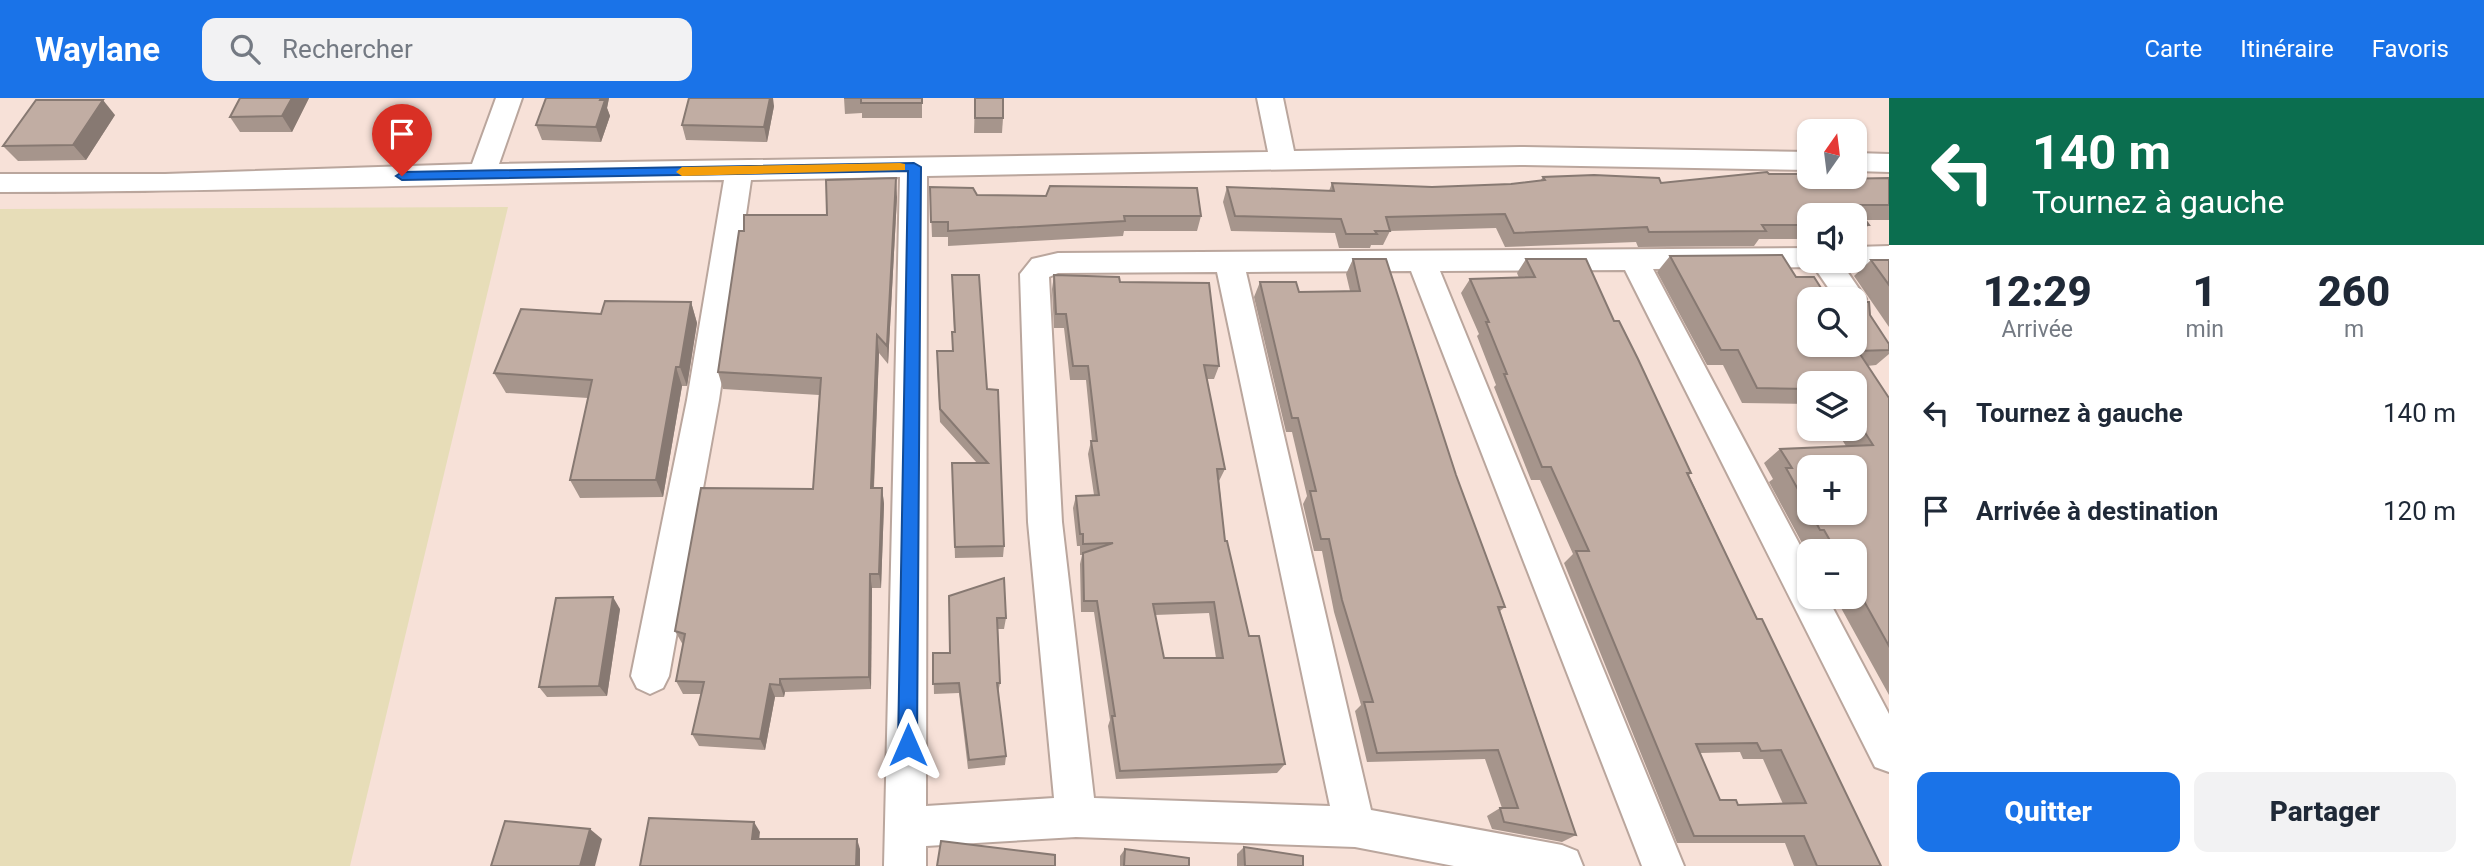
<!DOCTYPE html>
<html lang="fr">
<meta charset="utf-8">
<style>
body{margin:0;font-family:Roboto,sans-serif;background:#f2f2f3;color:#1f2937;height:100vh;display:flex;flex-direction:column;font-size:26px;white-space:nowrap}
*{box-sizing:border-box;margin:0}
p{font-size:23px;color:#747a83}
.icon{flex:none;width:38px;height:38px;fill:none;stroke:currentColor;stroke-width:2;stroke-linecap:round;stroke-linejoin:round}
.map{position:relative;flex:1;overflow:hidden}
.drawer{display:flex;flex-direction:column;background:#fff;width:595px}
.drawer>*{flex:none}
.hud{background:#0b6e4f;color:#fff;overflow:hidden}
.needle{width:46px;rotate:14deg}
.tools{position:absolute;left:1797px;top:21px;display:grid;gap:14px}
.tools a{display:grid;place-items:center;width:70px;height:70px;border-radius:14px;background:#fff;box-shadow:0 2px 5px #0004;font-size:35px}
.pin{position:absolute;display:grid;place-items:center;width:60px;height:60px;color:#fff;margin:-72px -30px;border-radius:50% 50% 50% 0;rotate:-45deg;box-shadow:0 0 7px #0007}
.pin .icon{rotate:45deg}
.me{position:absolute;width:77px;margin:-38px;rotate:0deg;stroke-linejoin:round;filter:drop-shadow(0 0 5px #0008)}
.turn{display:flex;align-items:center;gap:24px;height:147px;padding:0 28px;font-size:32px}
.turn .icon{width:91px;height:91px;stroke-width:2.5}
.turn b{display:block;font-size:49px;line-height:60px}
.eta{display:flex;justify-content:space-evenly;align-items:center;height:119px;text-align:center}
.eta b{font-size:42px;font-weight:800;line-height:49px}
.primary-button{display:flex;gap:14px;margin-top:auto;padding:14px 28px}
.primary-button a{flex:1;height:80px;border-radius:14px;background:#1a73e8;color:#fff;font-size:28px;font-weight:800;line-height:80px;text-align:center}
.primary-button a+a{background:#f2f2f3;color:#1f2937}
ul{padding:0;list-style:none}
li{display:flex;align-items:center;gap:21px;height:98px;padding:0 28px}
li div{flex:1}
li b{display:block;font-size:26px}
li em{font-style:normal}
header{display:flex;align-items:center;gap:42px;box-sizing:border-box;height:98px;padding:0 35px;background:#1a73e8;color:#fff}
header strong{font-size:33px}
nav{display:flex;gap:38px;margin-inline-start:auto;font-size:24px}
.search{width:490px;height:63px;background:#f2f2f3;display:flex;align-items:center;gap:18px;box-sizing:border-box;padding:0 24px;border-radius:14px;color:#747a83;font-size:26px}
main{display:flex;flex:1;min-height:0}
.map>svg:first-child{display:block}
</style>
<header>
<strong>Waylane</strong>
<div class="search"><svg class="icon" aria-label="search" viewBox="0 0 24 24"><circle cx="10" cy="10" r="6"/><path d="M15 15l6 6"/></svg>Rechercher</div>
<nav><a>Carte</a><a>Itinéraire</a><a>Favoris</a></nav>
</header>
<main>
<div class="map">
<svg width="1889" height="768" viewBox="0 0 1889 768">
<rect width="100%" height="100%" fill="#f7e1d8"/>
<polygon fill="#e7ddb8" points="508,109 350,768 0,768 0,111"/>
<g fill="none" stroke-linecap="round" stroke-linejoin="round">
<g stroke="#baa69d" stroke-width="4">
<g id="minor">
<path d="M496 0H522L499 66 1268 54 1257 0H1283L1294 53 1520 49 1810 54V72L1520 67 927 78 926 708 1054 700 1028 424 1020 176 1032 161 1058 155 1810 150V163H1840L1866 201 1861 209 1855 211V201H1836L1814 169 1653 171 1810 466V499H1827L1889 616V674L1875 669 1625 172 1440 173 1684 768H1642L1411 173 1246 174 1371 712 1562 747 1577 753 1583 768H1454L1355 749 1076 739 926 748V768H884L900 79 751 82 719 302 669 578 663 590 650 596 637 590 631 578 687 302 724 82C483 84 241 94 0 94V76H165L472 66ZM1217 174 1330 708 1094 700 1062 424 1049 179 1058 175Z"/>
<polygon points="1855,55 1889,56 1889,74 1855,73"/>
<polygon points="1889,148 1889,168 1855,169 1843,163 1855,163 1855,149"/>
</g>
</g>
<use href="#minor" fill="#fff" fill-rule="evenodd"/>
</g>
<g fill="#a6958c" fill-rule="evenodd">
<polygon points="240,0 309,0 292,34 240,34 230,19"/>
<polygon points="546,0 609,0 607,10 610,18 601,44 542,42 536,27"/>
<polygon points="844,0 922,0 922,20 862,20 862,15 845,16"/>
<polygon points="975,0 1003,20 1002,35 974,35"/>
<polygon points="774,8 767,44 686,42 682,27"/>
<polygon points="115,17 86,62 18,63 3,48"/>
<polygon points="1769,76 1836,81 1889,80 1889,122 1865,122 1869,127 1855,140 1855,117 1810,117 1810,141 1759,141 1754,148 1638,149 1636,144 1505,149 1496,130 1390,133 1383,147 1371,147 1370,150 1339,150 1335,135 1231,133 1223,104 1227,89 1329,93 1332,85 1432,89 1511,86 1540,83 1543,79 1661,85"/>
<polygon points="930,89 977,97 1201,118 1197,133 1124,133 1123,138 948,148 948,139 932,139"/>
<polygon points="897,99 888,266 879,255 874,390 882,390 884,406 881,490 872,490 871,591 785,594 784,599 775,599 765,652 699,648 692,636 701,596 683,596 676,583 683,547 675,533 813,391 819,297 723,291 718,274 744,133 827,117"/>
<path d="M1670 158 1810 201 1870 217 1889 246V256L1876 267 1867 268 1889 300V597L1835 499H1855V453H1810L1805 445H1802L1769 384 1773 381 1764 365 1780 351 1846 348 1835 331H1855V285H1810V306L1742 305 1723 267H1707L1657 174ZM1810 369 1855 415H1810Z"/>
<polygon points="1353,161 1456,377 1505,509 1500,513 1576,737 1562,744 1492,731 1487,718 1500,710 1502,710 1485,661 1367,664 1355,613 1361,607 1334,514 1322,453 1314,453 1303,406 1307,398 1292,334 1286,334 1254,199 1260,184 1299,194 1350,193 1346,176"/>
<path d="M1526 161 1614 223 1691 375 1689 377 1757 521 1881 768H1794L1785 745H1677L1564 465 1573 456 1540 382H1531L1494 289 1496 287 1477 238 1479 236 1461 195 1470 181 1519 180 1517 175ZM1740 654 1743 661H1763L1783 706 1738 707 1720 702 1700 655Z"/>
<polygon points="1871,162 1889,162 1889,229 1854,178"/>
<polygon points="952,177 987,291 1004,448 1003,459 955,460 952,365 977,365 940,324 937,266 952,253 952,234 954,234"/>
<path d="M1054 177 1120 184 1219 268 1214 281H1207L1225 371 1219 383 1225 443 1249 538 1285 666 1277 675 1116 681 1108 628 1110 622 1094 514H1081L1080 466 1082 457H1080V448H1077L1073 410 1076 398 1094 397 1088 356 1091 343H1092L1086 282H1070L1064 230H1054L1052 191ZM1209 515 1216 560H1164L1155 517Z"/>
<polygon points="691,204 697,225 687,288 682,288 663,399 580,400 570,382 588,300 506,295 494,275 601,216"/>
<polygon points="949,498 1006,520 1004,531 998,531 1000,585 998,595 1006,658 1005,667 968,671 959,595 934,596 933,555 949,555"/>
<polygon points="620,511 607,598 547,599 539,589"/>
<polygon points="1244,749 1303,768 1237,768 1237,756"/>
<polygon points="1125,751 1189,768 1120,768 1120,758"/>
</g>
<g fill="#877972">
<polygon points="292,0 309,0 292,34 282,18"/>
<polygon points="601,0 609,0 607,10 610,18 601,44 596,29"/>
<polygon points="770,0 773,0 774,8 767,44 764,29"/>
<polygon points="103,2 115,17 86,62 73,47"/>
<polygon points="896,80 897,99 888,266 887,248"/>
<polygon points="691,204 697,225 687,288 680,269"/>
<polygon points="877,237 879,255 873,406 871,390"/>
<polygon points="676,269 682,288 663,399 656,382"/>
<polygon points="882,390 884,406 881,490 879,476"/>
<polygon points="870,476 872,490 871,591 869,579"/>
<polygon points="613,499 620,511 607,598 599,588"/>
<polygon points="780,581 785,594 784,599 780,587"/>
<polygon points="770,586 775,599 765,652 760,641"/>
<polygon points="754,724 760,734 758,751 752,741"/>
<polygon points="590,731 602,741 595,768 580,768"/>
<polygon points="857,741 860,751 860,768 856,768"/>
</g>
<g fill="#c1ada3" stroke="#877972" stroke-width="2" fill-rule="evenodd">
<polygon points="240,0 292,0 282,18 230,19"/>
<polygon points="546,0 601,0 600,2 605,2 596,29 536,27"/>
<polygon points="689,0 770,0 764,29 682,27"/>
<polygon points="844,0 922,0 922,5 861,5 861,0"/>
<rect x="975" y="0" width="28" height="20"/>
<polygon points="36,2 103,2 73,47 3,48"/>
<polygon points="1767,74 1769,76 1810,76 1810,79 1835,79 1836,81 1889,80 1889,107 1855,107 1869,127 1855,127 1855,117 1810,117 1810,127 1762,127 1766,133 1649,134 1647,129 1514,135 1505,116 1386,119 1390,133 1375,133 1377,136 1346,136 1341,121 1235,118 1227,89 1334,93 1332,85 1432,89 1511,86 1545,82 1543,79 1594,77 1659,80 1661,85"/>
<polygon points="896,80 887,248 877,237 871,390 882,390 879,476 870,476 869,579 780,581 780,587 770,586 760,641 692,636 704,584 676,583 685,536 675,533 701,390 813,391 821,280 718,274 739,133 744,133 744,117 827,117 826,82"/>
<polygon points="1050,88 1197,90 1201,118 1124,118 1125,123 948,133 948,124 931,124 930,89 973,90 977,97 1046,98"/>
<polygon points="1782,157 1796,179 1814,179 1828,201 1810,201 1810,247 1855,247 1855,204 1869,204 1870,217 1889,246 1889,252 1858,253 1889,300 1889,548 1855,487 1855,453 1836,453 1824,432 1820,432 1811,415 1855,415 1855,369 1810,369 1810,413 1786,370 1792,370 1780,351 1873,347 1855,319 1855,285 1810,285 1810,291 1757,290 1738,252 1721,252 1670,158"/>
<polygon points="1353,161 1386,161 1456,377 1505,509 1498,509 1576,737 1504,724 1500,710 1518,710 1498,652 1377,655 1364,604 1373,604 1342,502 1329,441 1321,441 1310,393 1316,393 1298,320 1292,320 1260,184 1296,184 1299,194 1360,193"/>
<path d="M1526 161H1586L1614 223H1619L1638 261 1691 375H1687L1757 521H1762L1881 768H1817L1804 738H1694L1576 453H1589L1551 369H1542L1504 276H1507L1486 224H1489L1470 181 1535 179ZM1757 645 1761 653 1781 652 1806 705 1738 707 1736 702H1720L1696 646Z"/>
<polygon points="1871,162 1889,162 1889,187"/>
<polygon points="952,177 979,177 987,291 998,292 1004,448 955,449 952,365 988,365 940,311 937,253 953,253 952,234 955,234"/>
<path d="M1054 177 1119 179 1120 184 1209 185 1219 268 1204 267 1225 371H1217L1225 443H1227L1249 538H1259L1285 666 1120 673 1112 618H1115L1097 503H1084L1083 455 1113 445 1083 446V436H1080L1076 398 1099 397 1091 343H1097L1088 268H1073L1066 216H1056ZM1214 504 1223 560H1164L1153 506Z"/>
<polygon points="605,203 691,204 680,269 676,269 656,382 570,382 592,282 494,275 521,211 601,216"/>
<polygon points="1004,480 1006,520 997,520 1000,585 997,585 1006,658 969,662 959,585 933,586 933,555 950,555 949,498"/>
<polygon points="613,499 599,588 539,589 556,500"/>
<polygon points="649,720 754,724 752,741 857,741 856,768 640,768"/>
<polygon points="505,723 590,731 580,768 491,768"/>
<polygon points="941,743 1055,757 1055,768 937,768"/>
<polygon points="1244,749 1303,758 1303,768 1245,768"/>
<polygon points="1125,751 1189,760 1189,768 1124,768"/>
</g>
<polygon fill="#1a73e8" stroke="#114b97" stroke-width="2" points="914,65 921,69 917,647 914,653 908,656 901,653 898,647 908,73 402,82 396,78 402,74"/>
<polygon fill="#f59e0b" points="900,65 905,66 905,72 682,78 676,74 682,69"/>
</svg>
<div class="tools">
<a><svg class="needle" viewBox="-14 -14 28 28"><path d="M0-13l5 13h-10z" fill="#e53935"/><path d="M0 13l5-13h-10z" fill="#747a83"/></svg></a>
<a><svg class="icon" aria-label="sound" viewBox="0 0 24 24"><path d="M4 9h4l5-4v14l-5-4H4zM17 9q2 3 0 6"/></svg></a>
<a><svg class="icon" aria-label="search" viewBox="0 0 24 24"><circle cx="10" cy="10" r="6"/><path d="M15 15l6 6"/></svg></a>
<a><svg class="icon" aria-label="layers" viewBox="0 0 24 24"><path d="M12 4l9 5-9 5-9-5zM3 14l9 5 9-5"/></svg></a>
<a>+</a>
<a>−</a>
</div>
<div class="pin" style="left:402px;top:78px;background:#d93025"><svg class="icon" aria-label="arrive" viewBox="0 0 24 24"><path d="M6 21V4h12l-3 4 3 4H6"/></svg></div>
<svg class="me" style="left:908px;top:647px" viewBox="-20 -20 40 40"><path d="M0-17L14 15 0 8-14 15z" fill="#1a73e8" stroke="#fff" stroke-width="4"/></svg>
</div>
<section class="drawer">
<div class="hud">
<div class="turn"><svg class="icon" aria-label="left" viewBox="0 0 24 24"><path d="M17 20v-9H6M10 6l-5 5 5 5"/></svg><div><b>140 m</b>Tournez à gauche</div></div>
</div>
<div class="eta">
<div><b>12:29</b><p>Arrivée</p></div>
<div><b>1</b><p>min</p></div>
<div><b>260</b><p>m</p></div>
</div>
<ul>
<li><svg class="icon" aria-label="left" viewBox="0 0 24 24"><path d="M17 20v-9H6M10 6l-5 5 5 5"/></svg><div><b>Tournez à gauche</b></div><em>140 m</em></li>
<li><svg class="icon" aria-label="arrive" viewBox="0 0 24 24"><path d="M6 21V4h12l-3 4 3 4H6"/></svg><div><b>Arrivée à destination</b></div><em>120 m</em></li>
</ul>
<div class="primary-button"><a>Quitter</a><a>Partager</a></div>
</section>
</main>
